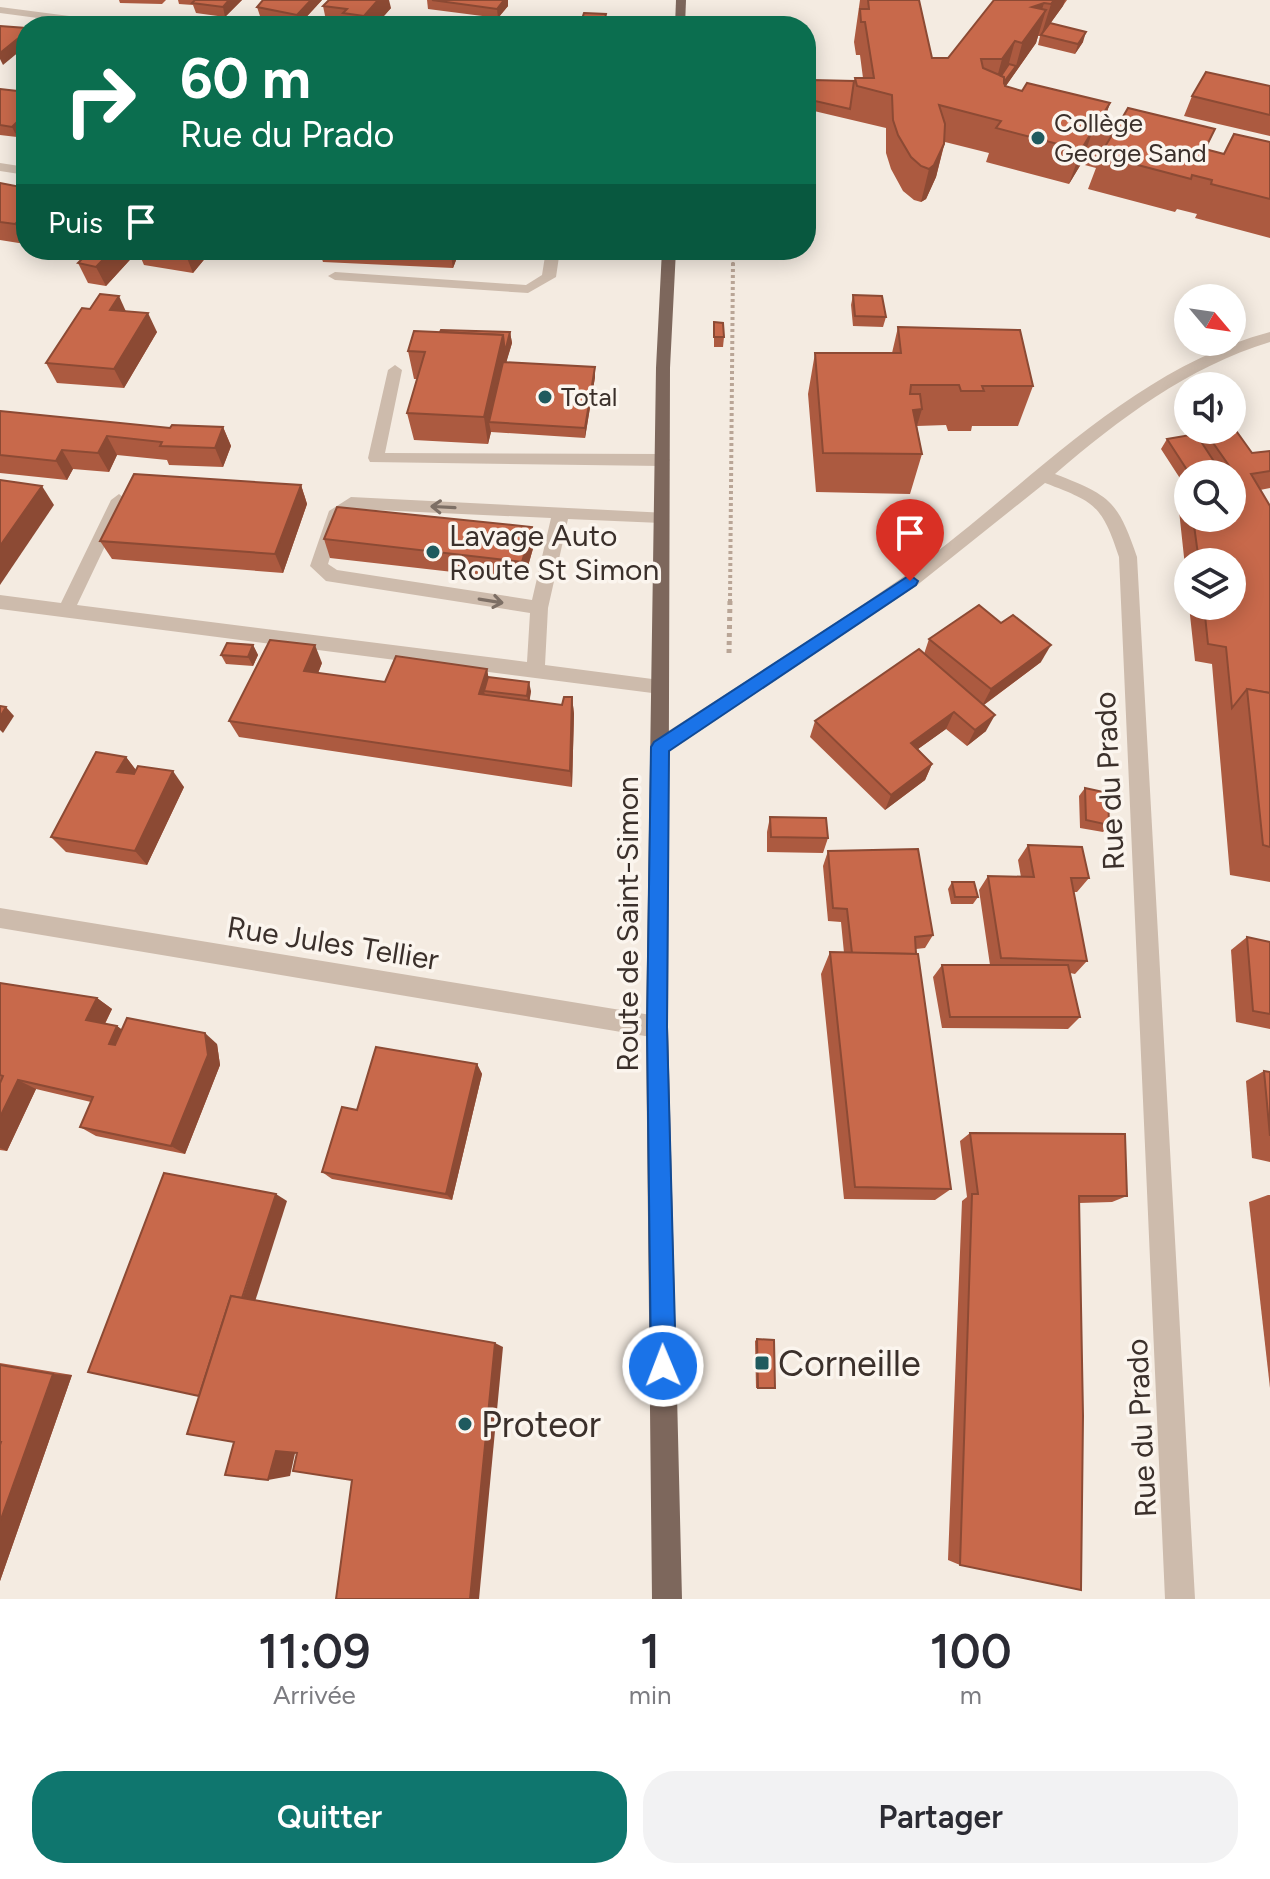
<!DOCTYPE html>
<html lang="fr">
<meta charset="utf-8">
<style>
body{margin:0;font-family:Figtree,sans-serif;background:#f2f2f3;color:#2b2b33;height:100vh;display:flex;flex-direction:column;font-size:30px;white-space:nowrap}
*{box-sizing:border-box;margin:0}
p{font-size:26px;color:#7c7c81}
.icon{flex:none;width:44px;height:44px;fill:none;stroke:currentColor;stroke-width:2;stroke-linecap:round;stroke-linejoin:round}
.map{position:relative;height:1599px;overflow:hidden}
.side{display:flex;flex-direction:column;background:#fff;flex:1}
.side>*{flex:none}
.hud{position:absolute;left:16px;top:16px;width:800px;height:244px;border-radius:32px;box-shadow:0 4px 20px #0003;background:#0b6e4f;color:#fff;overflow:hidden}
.needle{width:52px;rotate:119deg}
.buttons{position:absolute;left:1174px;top:284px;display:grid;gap:16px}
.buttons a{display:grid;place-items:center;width:72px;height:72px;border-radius:50%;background:#fff;box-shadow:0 4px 20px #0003;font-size:40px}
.pin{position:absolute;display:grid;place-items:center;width:68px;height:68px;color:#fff;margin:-82px -34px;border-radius:50% 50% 50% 0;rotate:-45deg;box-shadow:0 0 8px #0007}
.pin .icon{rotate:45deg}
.me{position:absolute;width:88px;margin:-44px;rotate:359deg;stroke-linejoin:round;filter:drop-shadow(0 0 6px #0008)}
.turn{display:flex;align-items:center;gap:28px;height:168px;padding:0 32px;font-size:36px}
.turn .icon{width:104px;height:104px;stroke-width:2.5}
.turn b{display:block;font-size:56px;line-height:68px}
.then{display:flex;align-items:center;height:76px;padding:0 32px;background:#0003;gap:16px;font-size:30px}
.eta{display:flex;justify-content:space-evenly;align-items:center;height:136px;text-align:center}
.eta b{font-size:48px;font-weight:600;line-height:56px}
.button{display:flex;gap:16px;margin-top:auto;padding:16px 32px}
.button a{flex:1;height:92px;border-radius:32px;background:#0f766e;color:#fff;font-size:32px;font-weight:600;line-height:92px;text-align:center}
.button a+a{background:#f2f2f3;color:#2b2b33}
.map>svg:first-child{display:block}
</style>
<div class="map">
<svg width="1270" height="1599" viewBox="0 0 1270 1599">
<rect width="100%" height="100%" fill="#f4ebe1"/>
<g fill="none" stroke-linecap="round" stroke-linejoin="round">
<polyline stroke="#b9a596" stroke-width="3" stroke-dasharray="2 2" stroke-linecap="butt" points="733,264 733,250"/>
<polyline stroke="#b9a596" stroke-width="4" stroke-dasharray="3 3" stroke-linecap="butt" points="730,602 733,262"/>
<polyline stroke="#b9a596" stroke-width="5" stroke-dasharray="4 4" stroke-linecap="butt" points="729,653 730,600"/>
<g fill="#cdbbac" fill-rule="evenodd">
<polygon points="0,7 123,23 128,26 98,26 0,13"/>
<polygon points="0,163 26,167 26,175 0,171"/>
<polygon points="546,250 560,250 556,277 528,293 335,280 328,276 335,272 526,285 542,275"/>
<path d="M1270 332V342C1188 367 1119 419 1055 474 1110 495 1118 501 1137 557L1195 1599H1165L1119 557C1102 505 1095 502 1045 483L916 586 667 753H653L650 747 653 741C736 687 821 634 903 577 1022 493 1125 371 1270 332Z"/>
<polygon points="395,365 402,370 385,453 662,454 670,460 662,466 370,462 368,458 388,370"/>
<path d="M119 494 127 500 77 605 527 662 530 613 326 581 310 566 329 511 351 497 667 513 669 517 667 521 661 523 568 519 548 608 545 665 660 680 667 682 669 687 667 692 660 694 0 609V595L61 603 111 500ZM354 509 551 518 532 600 337 570 328 564 342 518Z"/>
<polygon points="0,908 657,1016 665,1019 668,1027 665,1035 657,1038 0,928"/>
</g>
<g fill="#7d675c" fill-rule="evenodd">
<polygon points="676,0 686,0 685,26 675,26"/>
<polygon points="662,250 676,250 670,368 668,1027 682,1599 652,1599 646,1027 656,368"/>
</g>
</g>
<g fill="#ac5a40" fill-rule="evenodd">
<polygon points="119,0 166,0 162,4 120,3"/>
<polygon points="178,0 242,0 225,17 196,13 193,5 179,4"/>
<polygon points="263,0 322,0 299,25 260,16 257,7"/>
<polygon points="427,0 508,0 508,6 498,18 428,9"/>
<polygon points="860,0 919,0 932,58 948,58 994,0 1067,0 1050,24 1083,42 1075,54 1038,45 1040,36 1038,36 1036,43 1005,87 1022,91 1110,103 1103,123 1117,127 1215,129 1206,149 1224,154 1270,142 1270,238 1195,218 1197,214 1177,209 1175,212 1088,189 1096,168 1081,164 1069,184 986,162 989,153 945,142 936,177 926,199 921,202 914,200 903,191 891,169 886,153 886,128 814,111 811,91 812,80 854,81 855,78 863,78 860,55 856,55 854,42"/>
<polygon points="323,6 391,8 375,26 334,26 327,25"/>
<polygon points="606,14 606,26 582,26 581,22"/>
<polygon points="1270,86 1270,136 1184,116 1192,96"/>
<polygon points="0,89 17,137 0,135"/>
<polygon points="0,183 25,244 0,240"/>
<polygon points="54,250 212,250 193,273 144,265 138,251 106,286 88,283 78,263 82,259 56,254"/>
<polygon points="319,250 517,250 516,256 458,255 453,268 323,262"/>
<polygon points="853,295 886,317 883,327 853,326 851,305"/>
<polygon points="126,311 157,332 124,388 57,383 46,363"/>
<polygon points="714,322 724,337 723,347 714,347"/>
<polygon points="898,327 1033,386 1018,426 972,426 971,431 948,431 946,425 917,426 922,454 910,494 816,492 808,394 815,353 892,353"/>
<polygon points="440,332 510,332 512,343 506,362 595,377 585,438 491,432 488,444 414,440 407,413 417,379 414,379 408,351"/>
<polygon points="0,411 170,428 223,427 231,446 223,467 169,465 167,460 117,455 109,472 73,469 67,480 0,473"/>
<path d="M1198 430H1232L1252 453 1270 451V488L1260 490 1270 506V882L1230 875 1212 664 1195 661 1189 606H1232V562H1188V594L1177 492 1183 483 1161 449 1167 439 1196 434ZM1188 474 1232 518H1188Z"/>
<polygon points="301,485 307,504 283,573 112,559 100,541"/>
<polygon points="532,527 534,545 524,580 330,558 324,539"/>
<polygon points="929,639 1041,662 984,705 986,731 967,746 946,729 918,749 932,764 925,780 885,810 810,737 815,721 924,654"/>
<polygon points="253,645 258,655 253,666 226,664 221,655"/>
<polygon points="322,663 318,673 385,682 487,669 488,677 531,691 529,701 562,705 572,697 574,714 572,787 239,737 229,721"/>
<polygon points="126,757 136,770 184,787 147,865 66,852 51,837"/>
<polygon points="1085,788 1109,825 1103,832 1080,828 1079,796"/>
<polygon points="770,817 828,838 823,853 767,852 767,832"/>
<polygon points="1028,845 1089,878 1077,892 1074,892 1087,961 1075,974 1070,973 1080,1017 1068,1029 942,1028 933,977 942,965 990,965 979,890 988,876 1021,877 1018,860"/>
<polygon points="828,851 933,935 925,948 916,949 951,1189 935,1200 844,1199 821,974 830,952 844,953 841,922 828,921 823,866"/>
<polygon points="952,882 978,897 973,904 951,904 948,889"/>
<polygon points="1247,937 1270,942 1270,1029 1236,1022 1231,950"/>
<polygon points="0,983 97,998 112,1009 105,1024 117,1026 122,1030 217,1044 220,1065 185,1154 96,1136 80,1127 91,1102 36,1089 7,1151 0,1150"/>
<polygon points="477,1064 482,1074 452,1200 332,1179 322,1172 357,1110"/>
<polygon points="1264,1071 1270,1072 1270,1162 1252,1158 1246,1081"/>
<polygon points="970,1133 1127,1196 1112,1202 1079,1203 960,1565 948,1560 962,1201 967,1197 960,1141"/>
<polygon points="1268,1195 1270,1195 1270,1388 1249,1202"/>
<polygon points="757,1339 773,1389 756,1388 755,1341"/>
<polygon points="0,1363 72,1375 0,1581 0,1445 1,1442 0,1442"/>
</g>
<g fill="#8c4a34">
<polygon points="229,0 242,0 225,17 223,7"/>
<polygon points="311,0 322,0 299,25 297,15"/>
<polygon points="378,0 389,0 391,8 375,26 366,26 364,16"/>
<polygon points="504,0 508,0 508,6 498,18 497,9"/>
<polygon points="1054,0 1065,0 1063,6 1041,36 1051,4"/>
<polygon points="1044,3 1039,20 1046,10 1036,43 1001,93 1004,83 1016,66 1032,7"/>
<polygon points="26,32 26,46 3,65 0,59 0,53"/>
<polygon points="1086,32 1083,42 1075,54 1078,44"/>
<polygon points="1015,41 1006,74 993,92 1002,59"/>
<polygon points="1110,103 1100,132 1098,122"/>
<polygon points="26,113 26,128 17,137 12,127"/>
<polygon points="1093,130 1081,164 1069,184 1081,150"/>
<polygon points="944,144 936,177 926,199 921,202 929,169"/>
<polygon points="26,214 26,243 25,244 15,224"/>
<polygon points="112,250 138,250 138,251 106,286 96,267"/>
<polygon points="188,250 212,250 193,273 185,253"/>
<polygon points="450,250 457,250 458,255 453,268"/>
<polygon points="119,296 128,316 110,310"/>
<polygon points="148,313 157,332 124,388 114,369"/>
<polygon points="510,332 512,343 489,422 491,432 488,444 484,417 503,335"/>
<polygon points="595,367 595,377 585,438 585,428"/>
<polygon points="922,409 910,449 913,410"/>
<polygon points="223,427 231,446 223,467 215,448"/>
<polygon points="107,436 117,455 109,472 98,453"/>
<polygon points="62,450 73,469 67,480 56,461"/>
<polygon points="301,485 307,504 283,573 275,554"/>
<polygon points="42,486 54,505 0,585 0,546"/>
<polygon points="532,527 534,545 524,580 522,562"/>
<polygon points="253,645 258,655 253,666 248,657"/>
<polygon points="315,645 322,663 312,688 304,671"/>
<polygon points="1051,645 1041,662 982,706 991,689"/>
<polygon points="487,669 490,686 484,691 486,699 479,694"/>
<polygon points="529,682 531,691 529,705 527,696"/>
<polygon points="572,697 574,714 572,787 570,771"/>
<polygon points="6,707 14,716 3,733 0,730 0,717"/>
<polygon points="954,712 946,729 904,759 911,743"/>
<polygon points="995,715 986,731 967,746 975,730"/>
<polygon points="126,757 138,773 130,787 117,772"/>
<polygon points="932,764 925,780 885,810 891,795"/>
<polygon points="173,771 184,787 147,865 135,851"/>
<polygon points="97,998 112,1009 101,1031 86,1020"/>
<polygon points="117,1026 132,1037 124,1054 109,1044"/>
<polygon points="205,1033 217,1044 220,1065 185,1154 171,1146"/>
<polygon points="477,1064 482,1074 452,1200 446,1194"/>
<polygon points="18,1080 36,1089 7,1151 0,1148 0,1117"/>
<polygon points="276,1194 287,1201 224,1399 210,1399"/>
<polygon points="495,1343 503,1347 479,1599 470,1599"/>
<polygon points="53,1374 72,1375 0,1581 0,1522"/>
<polygon points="296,1449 290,1476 268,1480 276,1451"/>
</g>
<g fill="#c8694b" stroke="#8c4a34" stroke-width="2">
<polygon points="195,0 229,0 223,7 192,3"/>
<polygon points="263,0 311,0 297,15 257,7"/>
<polygon points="329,0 378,0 364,16 343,13 347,9 323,6"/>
<polygon points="432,0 504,0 497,9"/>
<polygon points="868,0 919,0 932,58 948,58 994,0 1054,0 1051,4 1044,3 1032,7 1046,10 1022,43 1015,41 1002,59 981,59 983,68 1004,77 1005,86 1022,91 1027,83 1110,103 1098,122 1117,127 1128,108 1215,129 1205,149 1224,154 1234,134 1270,142 1270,199 1211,184 1212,180 1192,175 1191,179 1100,155 1112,135 1093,130 1081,150 996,128 1001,121 939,105 945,124 944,144 934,165 929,169 921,166 911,157 898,135 893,120 892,95 857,86 855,78 874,78 865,22 861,22 860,9 869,9"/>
<polygon points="584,13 606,14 604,23 581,22"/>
<polygon points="498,21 556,21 555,26 496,26"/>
<polygon points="1050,23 1086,32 1078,44 1041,35"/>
<polygon points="0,26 26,28 26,32 0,53"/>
<polygon points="1009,64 1016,66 1004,82 1004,77 1001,76"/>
<polygon points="1206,72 1270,86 1270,115 1192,96"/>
<polygon points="812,80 854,81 850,109 815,101"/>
<polygon points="0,89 26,92 26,113 12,127 0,125"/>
<polygon points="0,183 26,188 26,214 15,224 0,222"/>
<polygon points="91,250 112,250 96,267 78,263"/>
<polygon points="166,250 188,250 185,253"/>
<polygon points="100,294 119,296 110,310 148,313 114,369 46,363 82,308 90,309"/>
<polygon points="853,295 882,296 886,317 855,316"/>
<polygon points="714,322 723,323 724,337 714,337"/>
<polygon points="898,327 1020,330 1033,386 982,386 984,391 961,391 959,385 911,385 910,394 920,394 922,409 913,410 922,454 823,453 815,353 901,353"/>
<polygon points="441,330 510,332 505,352 503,335 440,332"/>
<polygon points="414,331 503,335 484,417 407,413 425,352 408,351"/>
<polygon points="503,362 595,367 585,428 489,422"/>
<polygon points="0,411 170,428 172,425 223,427 215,448 160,446 162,442 107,436 98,453 62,450 56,461 0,455"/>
<polygon points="1232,425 1252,453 1270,451 1270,471 1251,474 1270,506 1270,693 1247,689 1232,708 1226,647 1208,644 1204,606 1232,606 1232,562 1199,562 1193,518 1232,518 1232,474 1188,473 1230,467 1204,430 1232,430"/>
<polygon points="1196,434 1219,469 1189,473 1167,439"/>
<polygon points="134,474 301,485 275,554 100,541"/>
<polygon points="0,480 42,486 0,546"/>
<polygon points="337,507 532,527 522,562 324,539"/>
<polygon points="979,605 1001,623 1013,615 1051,645 991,689 929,639"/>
<polygon points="270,640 315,645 304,671 385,682 396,656 487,669 479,694 562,705 564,697 572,697 570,771 229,721"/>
<polygon points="227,643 253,645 248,657 221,655"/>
<polygon points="919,649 995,715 975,730 954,712 911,743 932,764 891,795 815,721"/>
<polygon points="488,677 529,682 527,696 484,691"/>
<polygon points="1247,689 1270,693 1270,847 1263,845"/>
<polygon points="0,706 6,707 0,717"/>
<polygon points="96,752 126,757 117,772 134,774 138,766 173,771 135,851 51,837"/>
<polygon points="1085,788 1108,793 1109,825 1086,820"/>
<polygon points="770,817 826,818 828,838 771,837"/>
<polygon points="1028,845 1082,847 1089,878 1071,878 1087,961 1001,958 988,876 1034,877"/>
<polygon points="918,849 933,935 915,937 916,954 852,953 847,909 833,908 828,851"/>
<polygon points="952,882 974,882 978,897 955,897"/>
<polygon points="1247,937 1270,942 1270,1014 1253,1011"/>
<polygon points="830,952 918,954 951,1189 855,1187"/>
<polygon points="942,965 1068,965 1080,1017 950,1017"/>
<polygon points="0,983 97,998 86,1020 117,1026 109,1044 115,1045 127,1018 205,1033 208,1055 171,1146 80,1127 93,1097 18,1080 0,1117 0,1083 3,1076 0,1075"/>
<polygon points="376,1047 477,1064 446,1194 322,1172 342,1107 357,1110"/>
<polygon points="1264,1071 1270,1072 1270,1136"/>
<polygon points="970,1133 1125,1134 1127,1196 1079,1196 1083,1416 1081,1590 960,1565 972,1194 978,1194"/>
<polygon points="164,1173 276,1194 242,1298 231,1296 199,1396 88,1372"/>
<polygon points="231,1296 495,1343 470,1599 336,1599 352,1480 293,1471 297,1453 276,1451 268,1480 225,1475 234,1442 187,1434"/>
<polygon points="757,1339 774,1340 775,1388 758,1388"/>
<polygon points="0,1365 53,1374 0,1522 0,1445 1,1442 0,1442"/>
</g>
<defs><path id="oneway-shaft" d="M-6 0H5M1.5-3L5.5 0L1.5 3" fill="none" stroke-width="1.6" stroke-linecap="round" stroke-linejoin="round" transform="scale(2)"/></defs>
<g stroke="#7d6f65">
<use href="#oneway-shaft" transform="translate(443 507) rotate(-177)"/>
<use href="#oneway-shaft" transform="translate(491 601) rotate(9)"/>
</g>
<polygon fill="#1a73e8" stroke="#114b97" stroke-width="2" points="910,575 918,581 916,585 669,751 667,1027 676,1366 672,1375 663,1378 655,1375 651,1366 647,1027 651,747 654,742"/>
<g fill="#1f5a5e" stroke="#fbf5ee" stroke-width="3">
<circle cx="1038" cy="138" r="8"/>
<circle cx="545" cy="397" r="8"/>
<circle cx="433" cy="552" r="8"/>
<rect x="754" y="1355" width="16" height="16" rx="4"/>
<circle cx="465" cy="1424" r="8"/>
</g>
<g text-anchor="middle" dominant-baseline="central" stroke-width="7" stroke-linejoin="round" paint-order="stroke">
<g font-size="26" fill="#3b302b" stroke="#fbf5ee" text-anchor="start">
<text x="1054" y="123">Collège<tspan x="1054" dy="30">George Sand</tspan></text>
<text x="561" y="397">Total</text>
</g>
<g font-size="30" fill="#3b302b" stroke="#fbf5ee" text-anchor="start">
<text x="449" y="535">Lavage Auto<tspan x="449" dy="34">Route St Simon</tspan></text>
</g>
<g font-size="30" fill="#3b302b" stroke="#fbf5ee">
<text transform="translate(1109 781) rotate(-93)">Rue du Prado</text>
<text transform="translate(627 924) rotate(-90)">Route de Saint-Simon</text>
<text transform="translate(333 943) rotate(9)">Rue Jules Tellier</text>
<text transform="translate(1141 1428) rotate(-93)">Rue du Prado</text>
</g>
<g font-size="36" fill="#3b302b" stroke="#fbf5ee" text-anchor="start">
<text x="778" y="1363">Corneille</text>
<text x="481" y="1424">Proteor</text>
</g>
</g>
</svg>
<div class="buttons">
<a><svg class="needle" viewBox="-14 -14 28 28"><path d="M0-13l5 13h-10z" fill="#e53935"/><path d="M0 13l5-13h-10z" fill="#7c7c81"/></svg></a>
<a><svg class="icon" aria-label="sound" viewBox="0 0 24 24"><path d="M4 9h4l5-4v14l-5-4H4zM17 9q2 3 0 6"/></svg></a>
<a><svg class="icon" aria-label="search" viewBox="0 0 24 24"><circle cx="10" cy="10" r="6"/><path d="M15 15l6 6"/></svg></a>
<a><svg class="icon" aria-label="layers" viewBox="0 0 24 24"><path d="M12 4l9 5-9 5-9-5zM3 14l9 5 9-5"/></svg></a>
</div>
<div class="pin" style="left:910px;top:581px;background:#d93025"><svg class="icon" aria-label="arrive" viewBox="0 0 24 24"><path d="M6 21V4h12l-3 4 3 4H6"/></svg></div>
<svg class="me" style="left:663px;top:1366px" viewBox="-20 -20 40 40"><circle r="17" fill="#1a73e8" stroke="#fff" stroke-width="3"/><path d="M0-11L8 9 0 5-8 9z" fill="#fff"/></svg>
<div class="hud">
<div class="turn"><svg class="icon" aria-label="right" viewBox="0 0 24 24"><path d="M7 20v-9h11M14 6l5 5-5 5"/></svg><div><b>60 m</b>Rue du Prado</div></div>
<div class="then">Puis<svg class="icon" aria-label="arrive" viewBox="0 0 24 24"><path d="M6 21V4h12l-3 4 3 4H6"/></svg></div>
</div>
</div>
<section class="side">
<div class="eta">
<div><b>11:09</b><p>Arrivée</p></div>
<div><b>1</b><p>min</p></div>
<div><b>100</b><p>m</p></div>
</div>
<div class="button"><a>Quitter</a><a>Partager</a></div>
</section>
